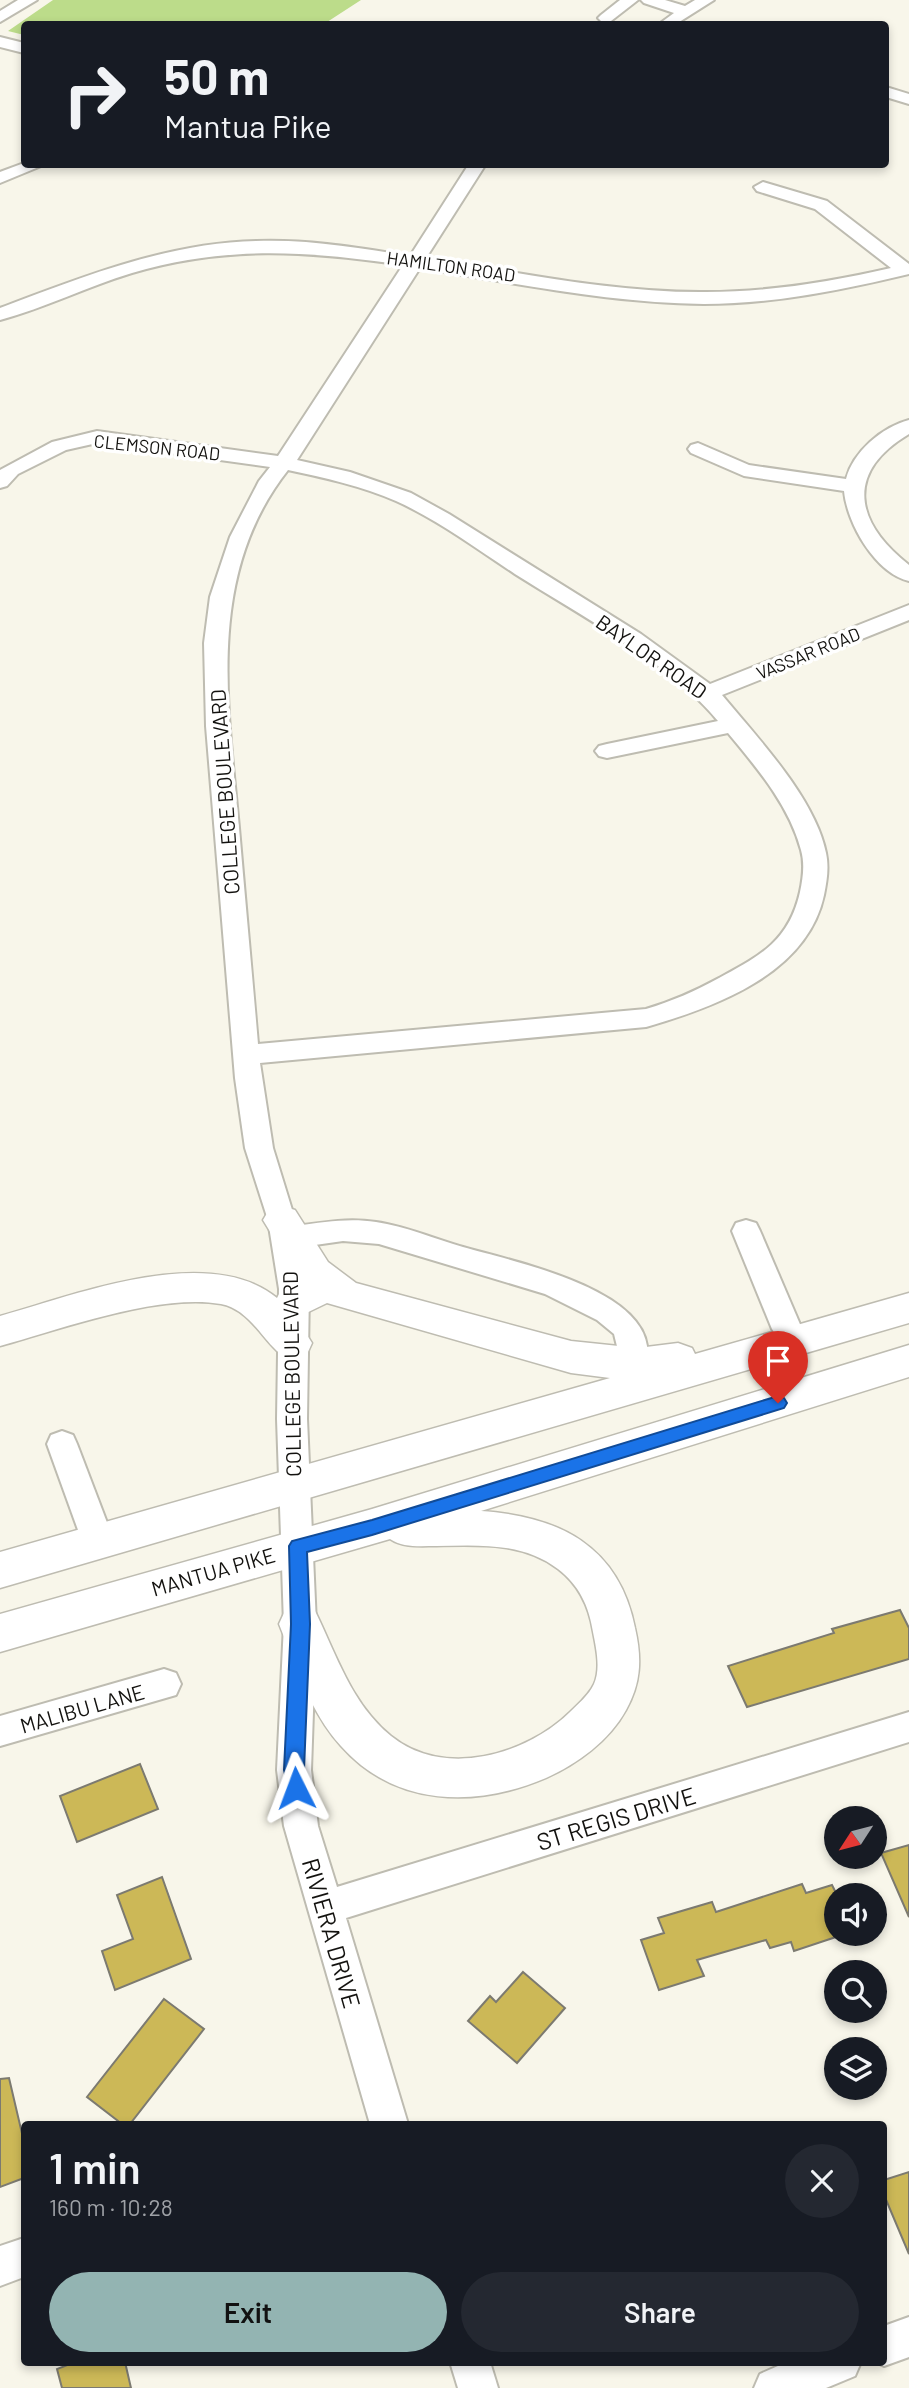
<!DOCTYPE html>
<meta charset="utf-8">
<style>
body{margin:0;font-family:Barlow,sans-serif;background:#242831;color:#f1f3f6;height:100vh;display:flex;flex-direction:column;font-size:26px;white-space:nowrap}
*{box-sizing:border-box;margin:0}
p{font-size:23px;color:#9ea1a6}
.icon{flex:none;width:38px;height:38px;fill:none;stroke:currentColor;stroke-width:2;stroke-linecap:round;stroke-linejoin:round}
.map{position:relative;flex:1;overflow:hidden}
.panel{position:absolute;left:21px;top:2121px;width:866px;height:245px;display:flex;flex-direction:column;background:#171b24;border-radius:7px;box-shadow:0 4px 10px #0003}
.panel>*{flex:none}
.banner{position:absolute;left:21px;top:21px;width:868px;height:147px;border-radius:7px;box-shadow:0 4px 10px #0003;background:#171b24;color:#f1f3f6;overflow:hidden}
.needle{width:46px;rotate:234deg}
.buttons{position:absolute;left:824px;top:1806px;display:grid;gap:14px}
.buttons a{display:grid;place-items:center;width:63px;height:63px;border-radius:50%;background:#171b24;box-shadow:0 4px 10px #0003;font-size:35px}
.pin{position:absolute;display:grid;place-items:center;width:60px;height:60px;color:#fff;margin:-72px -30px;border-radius:50% 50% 50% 0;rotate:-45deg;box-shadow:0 0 7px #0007}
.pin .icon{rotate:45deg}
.me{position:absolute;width:77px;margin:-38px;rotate:357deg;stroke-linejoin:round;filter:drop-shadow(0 0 5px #0008)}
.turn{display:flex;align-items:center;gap:24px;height:147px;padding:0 28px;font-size:32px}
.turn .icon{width:91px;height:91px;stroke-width:2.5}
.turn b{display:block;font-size:49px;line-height:60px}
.round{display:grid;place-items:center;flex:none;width:74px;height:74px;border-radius:37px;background:#242831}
.overview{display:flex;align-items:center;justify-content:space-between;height:119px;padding:0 28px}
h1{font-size:42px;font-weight:600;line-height:52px}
.action{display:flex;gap:14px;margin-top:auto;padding:14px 28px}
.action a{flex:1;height:80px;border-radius:42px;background:#93b4b2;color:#111;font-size:28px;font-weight:600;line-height:80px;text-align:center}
.action a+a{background:#242831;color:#f1f3f6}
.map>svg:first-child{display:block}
</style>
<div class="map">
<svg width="909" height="2388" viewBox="0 0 909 2388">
<rect width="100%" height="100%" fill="#f8f6ea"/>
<polygon fill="#bcdc8a" points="53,0 361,0 324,24 24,24 24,35 8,31"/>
<g fill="#ccb857" stroke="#7c7a70" stroke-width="2">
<polygon points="900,1610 909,1628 909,1659 747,1707 728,1666 834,1633 832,1629"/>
<polygon points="140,1764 158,1809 77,1842 60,1796"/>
<polygon points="909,1845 909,1917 881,1853"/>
<polygon points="162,1877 191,1959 115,1990 102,1951 133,1939 117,1895"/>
<polygon points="802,1884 806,1893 832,1885 837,1895 836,1934 845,1934 794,1951 791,1942 770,1948 766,1940 697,1960 704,1976 659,1990 641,1940 664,1933 658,1918 712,1902 716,1912"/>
<polygon points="523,1972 565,2008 517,2063 468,2021 490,1996 496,2002"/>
<polygon points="164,1999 204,2029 130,2124 122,2124 87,2097"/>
<polygon points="9,2078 24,2142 24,2178 0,2187 0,2079"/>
<polygon points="909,2172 909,2254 884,2195 884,2180"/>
<polygon points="75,2362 125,2362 131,2388 62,2388 57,2369"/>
</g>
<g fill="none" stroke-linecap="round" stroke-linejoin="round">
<g stroke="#bebcb1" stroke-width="4">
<g id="minor">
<polygon points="18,0 37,0 0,22 0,11"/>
<polygon points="620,0 638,0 611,21 601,21 598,18 601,15"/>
<polygon points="641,0 665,0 685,6 695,0 714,0 676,24 659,24 674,13 644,3"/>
<polygon points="0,37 24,43 24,53 0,47"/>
<polygon points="886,87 909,94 909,104 886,97"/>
<polygon points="24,163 46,164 0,183 0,172"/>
<path d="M469 164H486L426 258C518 272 613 293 706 292 769 292 830 282 891 268L815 209 757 191 754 187 763 182 827 201 909 264V274C842 290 774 304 704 304 609 303 514 283 420 268L297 460 350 472 411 493 449 514 641 634 710 684 909 605V620L722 695C756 736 815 798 826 853 829 867 827 880 824 895 807 974 715 1007 646 1027L260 1063 273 1148 297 1226C324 1222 349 1218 376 1222 405 1226 435 1239 463 1247 512 1261 639 1287 647 1346 648 1356 649 1362 645 1371L634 1375 623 1371 614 1334 597 1320 545 1294 379 1244 343 1241 301 1247 309 1289 307 1419 316 1624 311 1770 318 1826 337 1887 909 1712V1742L346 1918 408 2124H370L284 1826 277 1770 284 1624 277 1419 279 1289 268 1220 245 1148 235 1078 206 726 204 643 210 597 230 537 259 481 270 467 97 443 66 450 18 474 7 486 0 488V470L52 442 97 431 278 456 403 265C307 251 227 245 132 273 88 286 45 308 0 320V308C82 277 167 243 256 241 308 239 359 248 410 256ZM288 470C325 478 362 486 396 501 438 520 477 549 515 574 578 614 672 664 718 721L607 744 599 746 595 751 599 756 607 758 728 733C757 768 789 805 801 850 805 864 803 878 800 892 789 941 760 956 719 978 695 991 673 1001 646 1009L258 1044C252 972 245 900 239 828 228 705 205 575 288 470Z"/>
<path d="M909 420V434C845 472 854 522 909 565V581C875 573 847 523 844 491L744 476 691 453 688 449 691 445 698 443 749 465 846 479C853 452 882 427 909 420Z"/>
<polygon points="746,1220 756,1223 760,1231 802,1329 797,1337 787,1341 777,1337 772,1329 732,1231 736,1223"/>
<polygon points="62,1431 73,1435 77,1444 114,1541 109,1551 98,1555 87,1551 82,1541 47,1444 51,1435"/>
<polygon points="164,1669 176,1673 181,1684 176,1695 0,1746 0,1716"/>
<polygon points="24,2238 24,2277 0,2286 0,2246"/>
<polygon points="909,2317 909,2357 884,2366 875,2362 884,2362 884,2326"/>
<polygon points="450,2362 490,2362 498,2388 458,2388"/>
<polygon points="787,2362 861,2362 855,2376 826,2388 754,2388 760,2374"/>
</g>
</g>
<g stroke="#bebcb1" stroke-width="3">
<g id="major">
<path d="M282 1206 295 1210 328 1262 356 1283 571 1341 638 1348 678 1343 692 1348 695 1354 909 1293V1323L0 1588V1552L610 1378 571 1373 327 1303 296 1318 312 1343 307 1354C302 1355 296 1358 291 1358 269 1356 255 1310 221 1304 159 1293 61 1329 0 1346V1316C76 1295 209 1242 277 1298L280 1292 301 1282 263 1220 269 1210Z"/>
<path d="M909 1345V1377L481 1511C559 1516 619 1546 635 1628 642 1659 641 1683 626 1710 609 1741 577 1764 546 1778 476 1808 395 1807 341 1746 310 1712 296 1666 279 1624L285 1611 300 1605 315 1611C337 1656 351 1703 391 1736 444 1779 526 1755 570 1712 578 1704 589 1695 594 1684 601 1669 596 1647 593 1632 589 1606 579 1585 558 1569 523 1542 477 1545 436 1546 420 1546 403 1548 390 1539L0 1652V1614L372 1509Z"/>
</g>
</g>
<use href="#minor" fill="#fff" fill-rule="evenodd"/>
<use href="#major" fill="#fff" fill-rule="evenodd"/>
</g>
<polygon fill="#1a73e8" stroke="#114b97" stroke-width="2" points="778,1396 784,1398 787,1403 784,1408 372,1535 307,1552 310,1624 304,1770 306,1788 303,1795 296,1798 290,1795 284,1770 291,1624 289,1546 292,1541 372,1520"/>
<g text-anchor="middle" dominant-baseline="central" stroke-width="7" stroke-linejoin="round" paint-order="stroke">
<g font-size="18" fill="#13120f" stroke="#fff">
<text transform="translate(451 266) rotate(8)">HAMILTON ROAD</text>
<text transform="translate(157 447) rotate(6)">CLEMSON ROAD</text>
<text transform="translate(808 653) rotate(-22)">VASSAR ROAD</text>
</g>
<g font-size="21" fill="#13120f" stroke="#fff">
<text transform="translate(652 656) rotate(35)">BAYLOR ROAD</text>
<text transform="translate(224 792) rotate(-94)">COLLEGE BOULEVARD</text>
<text transform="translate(291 1374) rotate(-91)">COLLEGE BOULEVARD</text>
<text transform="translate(213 1571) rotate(-16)">MANTUA PIKE</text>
<text transform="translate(82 1708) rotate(-16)">MALIBU LANE</text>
</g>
<g font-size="24" fill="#13120f" stroke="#fff">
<text transform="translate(616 1818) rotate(-17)">ST REGIS DRIVE</text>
<text transform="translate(332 1933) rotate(74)">RIVIERA DRIVE</text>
</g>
</g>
</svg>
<div class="buttons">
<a><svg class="needle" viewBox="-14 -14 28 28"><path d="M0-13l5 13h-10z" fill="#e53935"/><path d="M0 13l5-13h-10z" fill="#9ea1a6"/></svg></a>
<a><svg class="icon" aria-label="sound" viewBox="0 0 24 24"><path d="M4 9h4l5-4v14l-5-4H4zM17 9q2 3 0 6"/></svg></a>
<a><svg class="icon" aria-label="search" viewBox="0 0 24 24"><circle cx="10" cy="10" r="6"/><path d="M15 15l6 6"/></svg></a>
<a><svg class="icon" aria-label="layers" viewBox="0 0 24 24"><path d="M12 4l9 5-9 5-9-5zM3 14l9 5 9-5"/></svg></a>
</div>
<div class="pin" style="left:778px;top:1403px;background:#d93025"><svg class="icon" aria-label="arrive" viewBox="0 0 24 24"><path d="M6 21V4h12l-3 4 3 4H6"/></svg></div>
<svg class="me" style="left:296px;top:1788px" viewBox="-20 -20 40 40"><path d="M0-17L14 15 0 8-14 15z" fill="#1a73e8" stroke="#fff" stroke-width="4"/></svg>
<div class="banner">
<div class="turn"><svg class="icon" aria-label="right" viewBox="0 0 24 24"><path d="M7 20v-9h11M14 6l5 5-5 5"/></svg><div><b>50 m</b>Mantua Pike</div></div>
</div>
<section class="panel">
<div class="overview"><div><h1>1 min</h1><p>160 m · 10:28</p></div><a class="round"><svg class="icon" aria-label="close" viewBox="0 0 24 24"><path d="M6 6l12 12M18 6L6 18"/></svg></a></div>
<div class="action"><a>Exit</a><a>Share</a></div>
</section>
</div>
